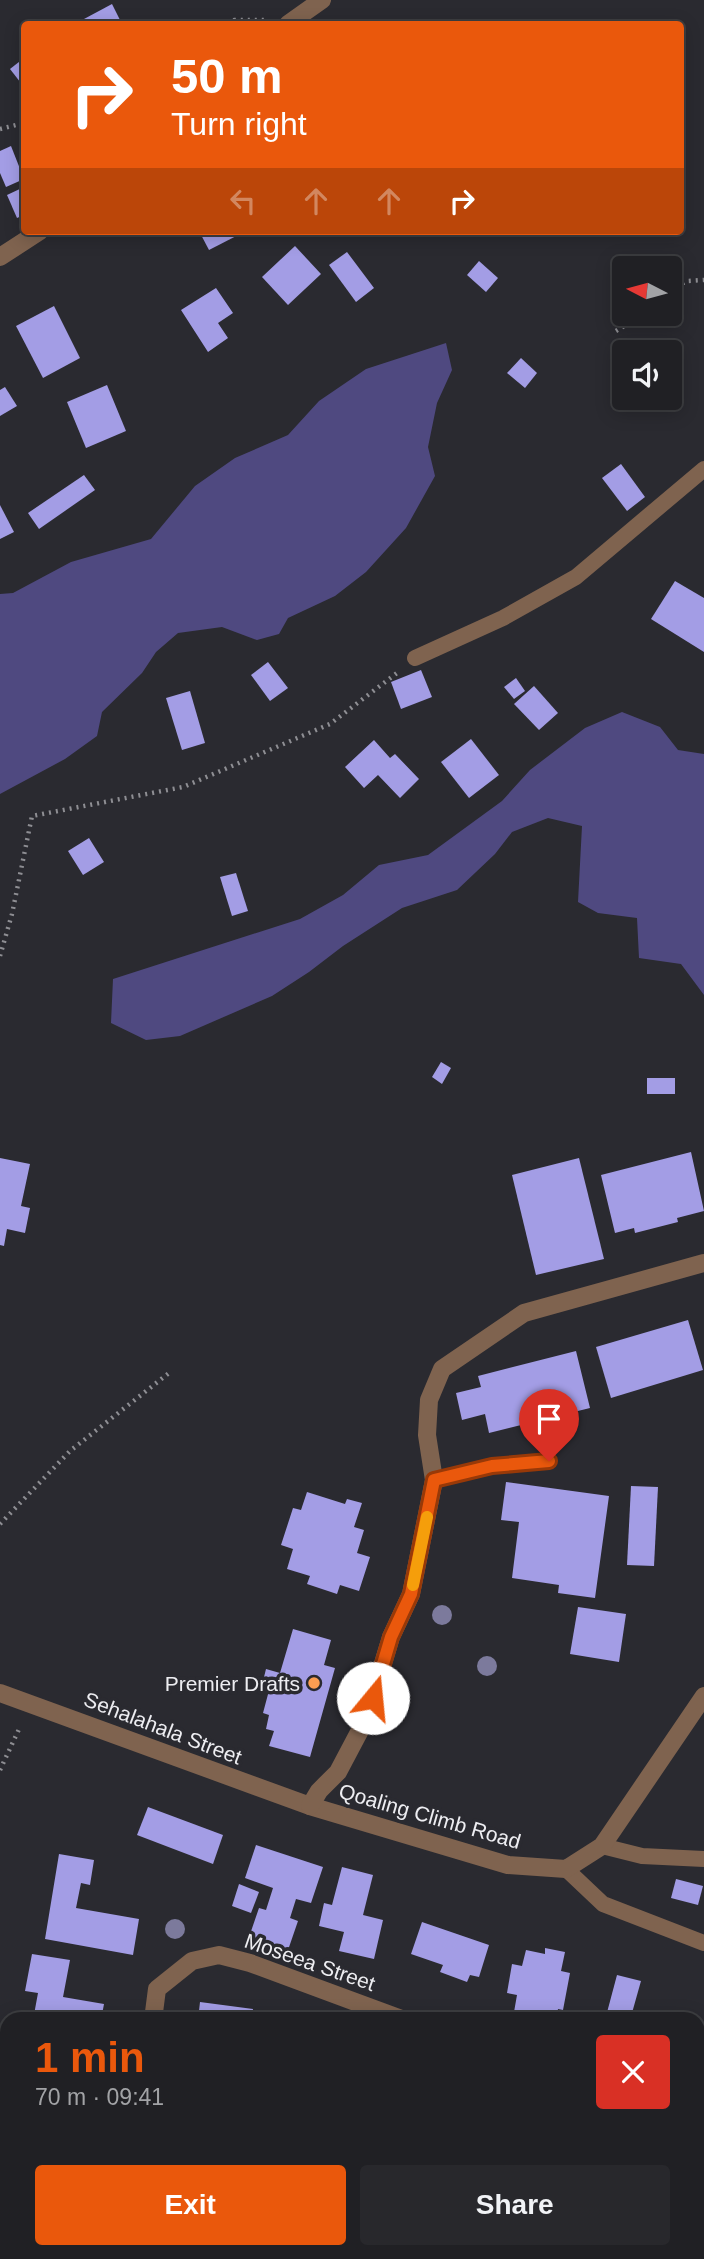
<!DOCTYPE html>
<meta charset="utf-8">
<style>
body{margin:0;font-family:Helvetica,sans-serif;background:#28282c;color:#f1f3f6;height:100vh;display:flex;flex-direction:column;font-size:26px;white-space:nowrap}
*{box-sizing:border-box;margin:0}
p{font-size:23px;color:#a2a3a6}
.icon{flex:none;width:38px;height:38px;fill:none;stroke:currentColor;stroke-width:2;stroke-linecap:round;stroke-linejoin:round}
.map{position:relative;flex:1;overflow:hidden}
.details{position:absolute;left:0px;top:2012px;width:705px;height:247px;display:flex;flex-direction:column;background:#202024;border-radius:21px 21px 0 0;box-shadow:0 4px 18px #0003,0 0 0 2px #3d3e41}
.details>*{flex:none}
.top-card{position:absolute;left:21px;top:21px;width:663px;height:214px;border-radius:7px;box-shadow:0 4px 18px #0003,0 0 0 2px #3d3e41;background:#ea580c;color:#fff;overflow:hidden}
.needle{width:46px;rotate:276deg}
.tools{position:absolute;left:612px;top:256px;display:grid;gap:14px}
.tools a{display:grid;place-items:center;width:70px;height:70px;border-radius:7px;background:#202024;box-shadow:0 4px 18px #0003,0 0 0 2px #3d3e41;font-size:35px}
.pin{position:absolute;display:grid;place-items:center;width:60px;height:60px;color:#fff;margin:-72px -30px;border-radius:50% 50% 50% 0;rotate:-45deg;box-shadow:0 0 7px #0007}
.pin .icon{rotate:45deg}
.me{position:absolute;width:77px;margin:-38px;rotate:17deg;stroke-linejoin:round;filter:drop-shadow(0 0 5px #0008)}
.turn{display:flex;align-items:center;gap:24px;height:147px;padding:0 35px;font-size:32px}
.turn .icon{width:91px;height:91px;stroke-width:2.5}
.turn b{display:block;font-size:49px;line-height:60px}
.lanes{display:flex;align-items:center;height:66px;padding:0 35px;background:#0003;justify-content:center;gap:35px;direction:ltr}
.lanes .off{opacity:.35}
.round{display:grid;place-items:center;flex:none;width:74px;height:74px;border-radius:7px;background:#28282c}
.head{display:flex;align-items:center;justify-content:space-between;height:119px;padding:0 35px}
h1{font-size:42px;font-weight:800;line-height:52px;color:#ea580c}
.action{display:flex;gap:14px;margin-top:auto;padding:14px 35px}
.action a{flex:1;height:80px;border-radius:7px;background:#ea580c;color:#fff;font-size:28px;font-weight:800;line-height:80px;text-align:center}
.action a+a{background:#28282c;color:#f1f3f6}
.map>svg:first-child{display:block}
</style>
<div class="map">
<svg width="704" height="2259" viewBox="0 0 704 2259">
<rect width="100%" height="100%" fill="#2a2a30"/>
<g fill="#4f4980">
<polygon points="446,343 452,370 437,403 428,447 435,476 406,528 366,572 335,596 288,618 279,634 257,640 222,627 178,633 156,652 142,673 102,712 97,736 65,759 0,794 0,594 13,593 71,562 151,539 195,486 235,458 288,435 319,401 366,369"/>
<polygon points="622,712 660,727 678,750 704,754 704,995 681,964 639,958 637,918 598,913 578,902 582,826 548,818 512,832 495,854 457,890 402,908 343,946 309,972 272,996 180,1036 146,1040 111,1023 113,979 300,919 343,895 379,865 428,855 502,801 530,770 585,728"/>
</g>
<g fill="#a39de5">
<polygon points="112,4 122,24 86,24 84,19"/>
<polygon points="24,58 24,87 10,69"/>
<polygon points="11,146 24,179 6,187 0,173 0,151"/>
<polygon points="24,187 24,215 17,218 7,195"/>
<polygon points="199,231 246,231 209,250"/>
<polygon points="295,246 321,274 288,305 262,277"/>
<polygon points="347,252 374,288 356,302 329,265"/>
<polygon points="479,261 498,278 486,292 467,275"/>
<polygon points="216,288 233,313 218,323 228,338 208,352 181,310"/>
<polygon points="54,306 80,358 43,378 16,326"/>
<polygon points="521,358 537,373 525,388 507,373"/>
<polygon points="107,385 126,431 86,448 67,402"/>
<polygon points="5,387 17,406 0,416 0,390"/>
<polygon points="621,464 645,497 627,511 602,478"/>
<polygon points="84,475 95,490 39,529 28,513"/>
<polygon points="0,505 14,532 0,539"/>
<polygon points="675,581 704,598 704,652 651,619"/>
<polygon points="268,662 288,688 270,701 251,675"/>
<polygon points="421,670 432,697 401,709 391,682"/>
<polygon points="516,678 525,691 514,699 504,687"/>
<polygon points="534,686 558,713 539,730 514,704"/>
<polygon points="190,691 205,743 182,750 166,698"/>
<polygon points="471,739 499,775 469,798 441,762"/>
<polygon points="374,740 390,758 395,754 419,779 400,798 378,775 364,788 345,767"/>
<polygon points="89,838 104,862 83,875 68,851"/>
<polygon points="236,873 248,911 232,916 220,877"/>
<polygon points="441,1062 451,1068 442,1084 432,1077"/>
<rect x="647" y="1078" width="28" height="16"/>
<polygon points="691,1152 704,1211 677,1218 678,1222 635,1233 634,1228 615,1233 601,1175"/>
<polygon points="0,1158 30,1164 21,1206 30,1208 25,1233 7,1229 4,1246 0,1245"/>
<polygon points="579,1158 604,1259 536,1275 512,1175"/>
<polygon points="688,1320 703,1370 611,1398 596,1347"/>
<polygon points="576,1351 590,1408 489,1433 485,1414 462,1420 456,1393 481,1387 478,1376"/>
<polygon points="506,1482 609,1496 595,1598 558,1593 559,1585 512,1578 519,1522 501,1520"/>
<polygon points="631,1486 658,1487 654,1566 627,1565"/>
<polygon points="307,1492 345,1504 347,1499 362,1503 354,1527 364,1530 357,1553 370,1557 359,1591 340,1585 337,1594 307,1584 310,1576 287,1569 293,1549 281,1545 293,1508 301,1510"/>
<polygon points="578,1607 626,1614 619,1662 570,1654"/>
<polygon points="293,1629 331,1640 324,1665 335,1668 310,1757 269,1746 274,1731 266,1729 269,1715 263,1713 271,1683 263,1681 266,1669 280,1673"/>
<polygon points="148,1807 223,1835 213,1864 137,1835"/>
<polygon points="256,1845 323,1867 311,1903 296,1899 290,1918 298,1921 287,1953 248,1940 259,1908 266,1910 273,1888 245,1878"/>
<polygon points="59,1854 94,1860 90,1885 81,1883 76,1908 139,1919 133,1955 45,1939"/>
<polygon points="342,1867 373,1875 363,1915 383,1920 374,1959 339,1951 344,1932 319,1926 324,1903 332,1905"/>
<polygon points="676,1879 703,1886 698,1905 671,1898"/>
<polygon points="239,1884 259,1892 251,1913 232,1906"/>
<polygon points="422,1922 489,1945 479,1977 470,1975 467,1982 440,1972 443,1965 411,1954"/>
<polygon points="545,1948 565,1952 561,1971 570,1973 563,2010 558,2009 556,2020 527,2020 527,2015 514,2012 517,1995 507,1993 512,1964 522,1966 526,1950 545,1954"/>
<polygon points="32,1954 70,1960 63,1997 104,2004 101,2020 33,2020 38,1993 25,1991"/>
<polygon points="617,1975 641,1981 630,2020 605,2020"/>
<polygon points="200,2002 253,2009 252,2017 260,2020 198,2020"/>
<polygon points="0,2231 7,2232 4,2259 0,2259"/>
<polygon points="432,2252 456,2252 468,2259 428,2259"/>
</g>
<g fill="none" stroke-linecap="round" stroke-linejoin="round">
<g stroke="#8e8e93" stroke-width="4.5" stroke-dasharray="2 5" stroke-linecap="butt">
<polyline points="228,24 234,20 264,20"/>
<polyline points="0,129 24,123"/>
<polyline points="670,290 687,281 704,280"/>
<polyline points="616,331 645,313"/>
<polyline points="0,956 12,914 32,816 183,787 330,724 397,673"/>
<polyline points="0,1524 70,1451 169,1373"/>
<polyline points="0,1770 20,1727"/>
</g>
<g stroke="#7f634f" stroke-width="16">
<polyline points="415,658 503,618 576,577 704,469"/>
<polyline points="434,1480 492,1466 549,1461"/>
<polyline points="602,1846 642,1856 704,1859"/>
<polyline points="566,1869 603,1904 704,1943"/>
</g>
<g stroke="#7f634f" stroke-width="18">
<polyline points="288,24 322,0"/>
<polyline points="0,257 40,231"/>
<polyline points="0,1693 310,1806 508,1865 566,1869 602,1846 704,1696"/>
<polyline points="310,1806 319,1791 338,1772 366,1719 391,1637 411,1594 434,1480 427,1435 429,1400 442,1369 524,1313 704,1263"/>
<polyline points="153,2020 157,1989 192,1961 219,1955 250,1963 404,2020"/>
<polyline points="320,2252 339,2257"/>
<polyline points="117,2259 118,2252"/>
<polyline points="634,2259 638,2252"/>
</g>
</g>
<g fill="#7c7a9c">
<circle cx="442" cy="1615" r="10"/>
<circle cx="487" cy="1666" r="10"/>
<circle cx="175" cy="1929" r="10"/>
</g>
<g fill="none" stroke-linecap="round" stroke-linejoin="round">
<g stroke="#983908" stroke-width="18">
<polyline id="route" points="373,1698 391,1637 411,1594 434,1480 492,1466 549,1461"/>
</g>
<use href="#route" stroke="#ea580c" stroke-width="12"/>
<polyline stroke="#f59e0b" stroke-width="12" points="413,1585 427,1517"/>
</g>
<circle fill="#fc9e52" stroke="#2a2a30" stroke-width="2.5" cx="314" cy="1683" r="7"/>
<g text-anchor="middle" dominant-baseline="central" stroke-width="7" stroke-linejoin="round" paint-order="stroke">
<g font-size="21" fill="#ededf1" stroke="#2a2a30" text-anchor="end">
<text x="300" y="1683">Premier Drafts</text>
</g>
<g font-size="21" fill="#ededf1" stroke="#2a2a30">
<text transform="translate(163 1728) rotate(21)">Sehalahala Street</text>
<text transform="translate(430 1816) rotate(16)">Qoaling Climb Road</text>
<text transform="translate(310 1962) rotate(19)">Moseea Street</text>
</g>
</g>
</svg>
<div class="tools">
<a><svg class="needle" viewBox="-14 -14 28 28"><path d="M0-13l5 13h-10z" fill="#e53935"/><path d="M0 13l5-13h-10z" fill="#a2a3a6"/></svg></a>
<a><svg class="icon" aria-label="sound" viewBox="0 0 24 24"><path d="M4 9h4l5-4v14l-5-4H4zM17 9q2 3 0 6"/></svg></a>
</div>
<div class="pin" style="left:549px;top:1461px;background:#d93025"><svg class="icon" aria-label="arrive" viewBox="0 0 24 24"><path d="M6 21V4h12l-3 4 3 4H6"/></svg></div>
<svg class="me" style="left:373px;top:1698px" viewBox="-20 -20 40 40"><circle r="19" fill="#fff"/><path d="M0-13L10 11 0 6-10 11z" fill="#ea580c"/></svg>
<div class="top-card">
<div class="turn"><svg class="icon" aria-label="right" viewBox="0 0 24 24"><path d="M7 20v-9h11M14 6l5 5-5 5"/></svg><div><b>50 m</b>Turn right</div></div>
<div class="lanes"><svg class="icon off" aria-label="left" viewBox="0 0 24 24"><path d="M17 20v-9H6M10 6l-5 5 5 5"/></svg><svg class="icon off" aria-label="ahead" viewBox="0 0 24 24"><path d="M12 20V5M6 11l6-6 6 6"/></svg><svg class="icon off" aria-label="ahead" viewBox="0 0 24 24"><path d="M12 20V5M6 11l6-6 6 6"/></svg><svg class="icon" aria-label="right" viewBox="0 0 24 24"><path d="M7 20v-9h11M14 6l5 5-5 5"/></svg></div>
</div>
<section class="details">
<div class="head"><div><h1>1 min</h1><p>70 m · 09:41</p></div><a class="round" style="background:#d93025;color:#fff"><svg class="icon" aria-label="close" viewBox="0 0 24 24"><path d="M6 6l12 12M18 6L6 18"/></svg></a></div>
<div class="action"><a>Exit</a><a>Share</a></div>
</section>
</div>
